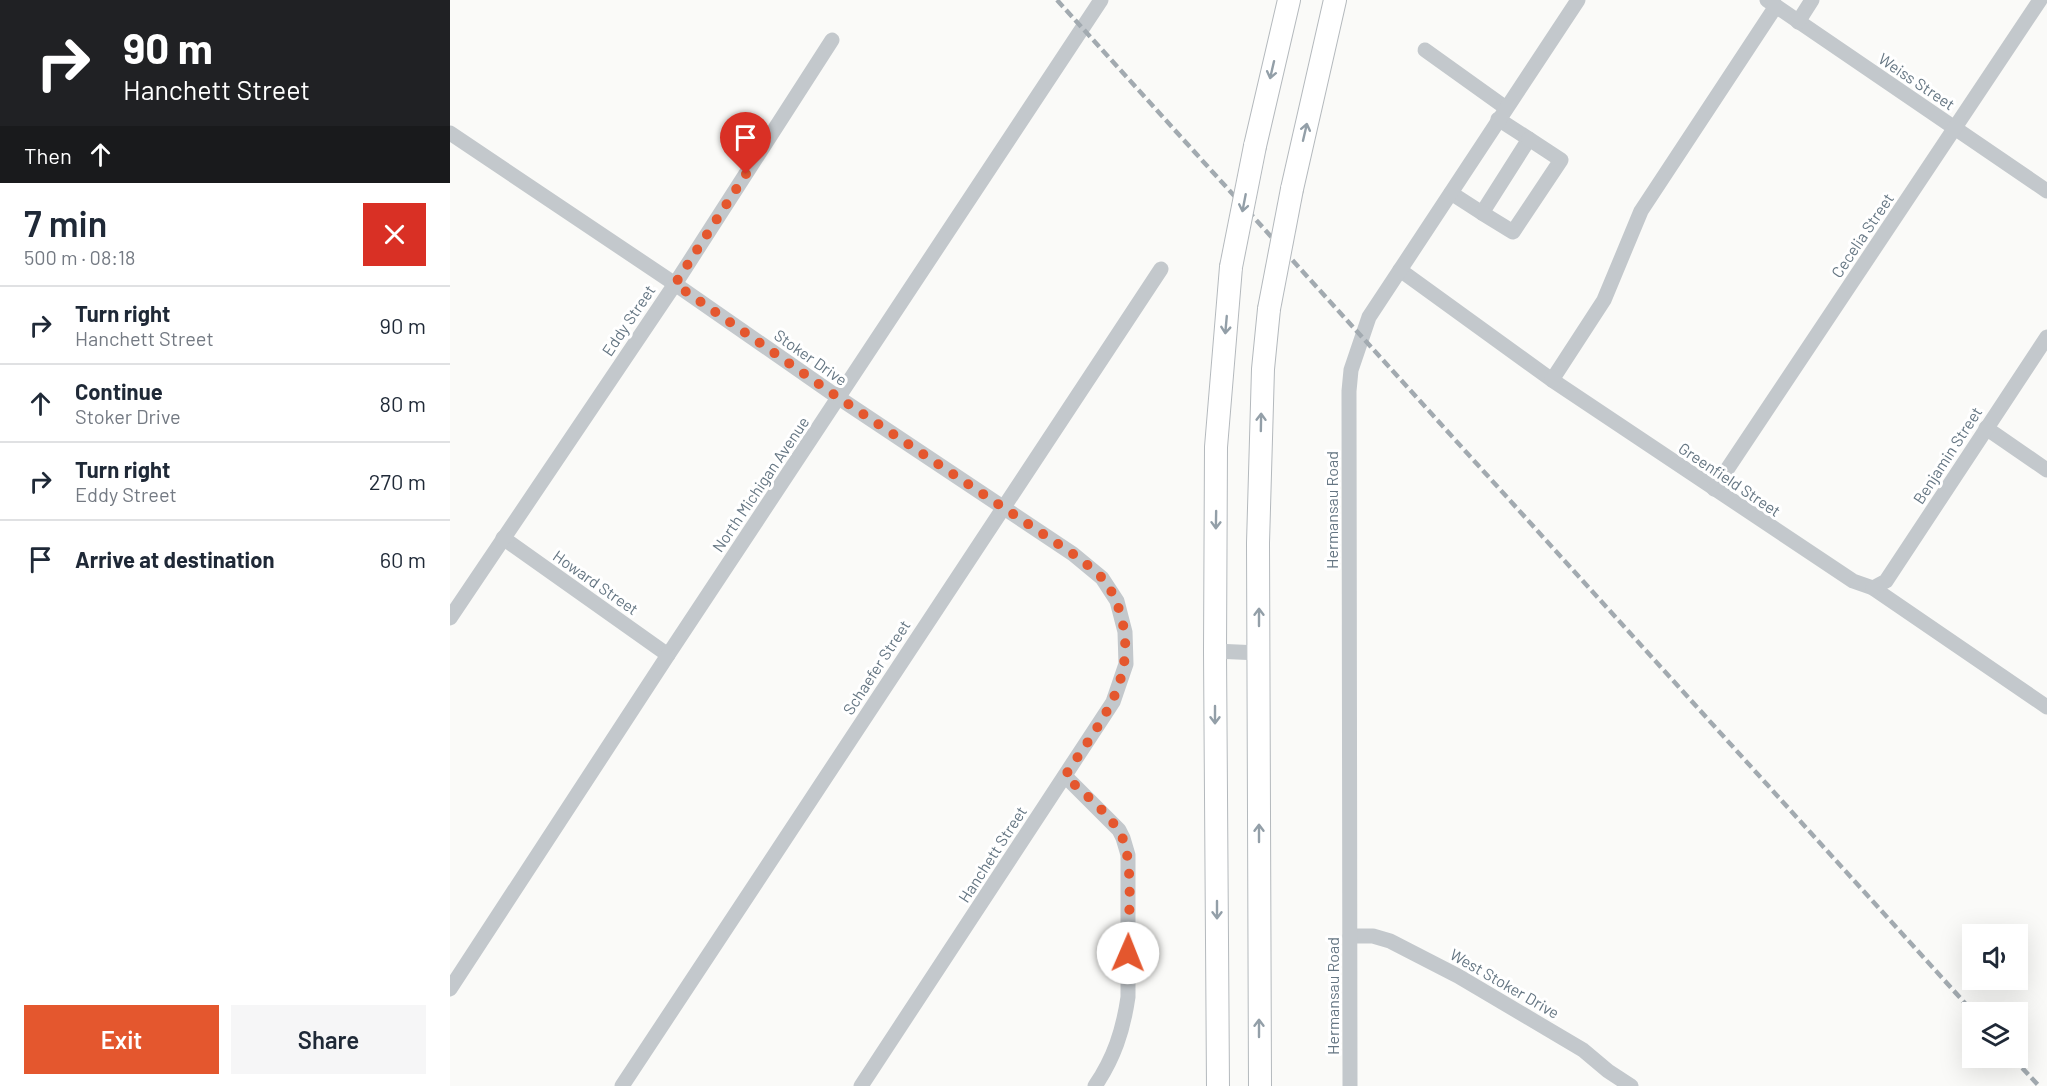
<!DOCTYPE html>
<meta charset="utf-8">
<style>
body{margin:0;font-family:Barlow,sans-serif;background:#f6f6f7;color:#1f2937;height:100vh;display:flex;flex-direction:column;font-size:22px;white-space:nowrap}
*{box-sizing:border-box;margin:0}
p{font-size:20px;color:#747a83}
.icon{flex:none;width:33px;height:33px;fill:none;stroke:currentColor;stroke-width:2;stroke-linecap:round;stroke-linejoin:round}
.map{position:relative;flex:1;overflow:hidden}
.panel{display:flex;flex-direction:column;background:#fff;width:450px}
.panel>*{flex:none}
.guide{background:#202124;color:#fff;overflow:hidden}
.controls{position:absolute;left:1512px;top:924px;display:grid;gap:12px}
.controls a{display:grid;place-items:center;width:66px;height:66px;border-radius:0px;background:#fff;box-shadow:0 6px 24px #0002;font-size:30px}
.pin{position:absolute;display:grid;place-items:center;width:51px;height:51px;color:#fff;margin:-62px -26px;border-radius:50% 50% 50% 0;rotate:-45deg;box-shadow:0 0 6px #0007}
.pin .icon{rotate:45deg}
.me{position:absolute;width:66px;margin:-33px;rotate:1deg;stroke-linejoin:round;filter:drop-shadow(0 0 4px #0008)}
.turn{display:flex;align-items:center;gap:21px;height:126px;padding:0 24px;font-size:27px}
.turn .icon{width:78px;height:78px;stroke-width:2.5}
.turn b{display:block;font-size:42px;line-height:51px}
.then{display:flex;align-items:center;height:57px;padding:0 24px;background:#0003;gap:12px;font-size:22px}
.round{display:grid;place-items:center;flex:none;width:63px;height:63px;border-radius:0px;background:#f6f6f7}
.overview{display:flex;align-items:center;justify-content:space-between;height:102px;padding:0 24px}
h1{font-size:36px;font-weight:600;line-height:45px}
.cta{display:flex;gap:12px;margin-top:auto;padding:12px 24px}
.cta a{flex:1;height:69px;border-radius:0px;background:#e4572e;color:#fff;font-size:24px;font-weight:600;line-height:69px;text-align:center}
.cta a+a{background:#f6f6f7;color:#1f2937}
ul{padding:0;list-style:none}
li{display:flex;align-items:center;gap:18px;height:78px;padding:0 24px;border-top:2px solid #e0e1e3}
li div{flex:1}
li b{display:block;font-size:22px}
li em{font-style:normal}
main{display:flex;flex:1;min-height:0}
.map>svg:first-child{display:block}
</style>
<main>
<section class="panel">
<div class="guide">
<div class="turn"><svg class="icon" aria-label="right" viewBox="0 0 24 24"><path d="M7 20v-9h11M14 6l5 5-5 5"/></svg><div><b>90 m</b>Hanchett Street</div></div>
<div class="then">Then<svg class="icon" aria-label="ahead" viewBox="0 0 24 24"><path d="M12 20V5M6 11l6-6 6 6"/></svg></div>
</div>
<div class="overview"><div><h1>7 min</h1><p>500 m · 08:18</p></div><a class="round" style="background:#d93025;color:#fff"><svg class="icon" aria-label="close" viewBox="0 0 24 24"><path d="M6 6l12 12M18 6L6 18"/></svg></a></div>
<ul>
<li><svg class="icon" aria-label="right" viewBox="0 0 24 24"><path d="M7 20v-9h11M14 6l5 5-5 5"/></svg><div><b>Turn right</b><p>Hanchett Street</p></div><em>90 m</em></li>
<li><svg class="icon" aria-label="ahead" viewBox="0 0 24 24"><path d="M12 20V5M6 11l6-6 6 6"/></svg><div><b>Continue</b><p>Stoker Drive</p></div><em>80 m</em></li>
<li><svg class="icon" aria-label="right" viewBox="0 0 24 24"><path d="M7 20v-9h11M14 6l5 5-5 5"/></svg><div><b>Turn right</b><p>Eddy Street</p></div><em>270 m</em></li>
<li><svg class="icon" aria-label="arrive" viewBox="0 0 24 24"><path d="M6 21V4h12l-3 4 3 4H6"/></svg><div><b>Arrive at destination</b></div><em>60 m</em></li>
</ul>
<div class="cta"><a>Exit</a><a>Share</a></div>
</section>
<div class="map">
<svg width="1597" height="1086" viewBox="0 0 1597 1086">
<rect width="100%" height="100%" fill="#fafaf8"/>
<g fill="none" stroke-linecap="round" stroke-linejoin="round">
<g stroke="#b4b9bd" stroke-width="24">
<g id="highway">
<polyline points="805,146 839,0"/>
<polyline points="842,189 885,0"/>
<polyline points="768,1086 765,651 766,447 781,267"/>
<polyline points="810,1086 808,543 813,369 819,309"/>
</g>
</g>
<g stroke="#c3c8cc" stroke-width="15">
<polyline points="1317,0 1597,191"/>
<polyline points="1348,22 1362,0"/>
<polyline points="975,50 1056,108"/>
<polyline points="0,133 225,284 389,398 623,554 652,578 667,601 675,632 676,664 663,702 411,1086"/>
<polyline points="1001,193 1032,213 1079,139 1048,119"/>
<polyline points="1032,213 1063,232 1111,160 1079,139"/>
<polyline points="950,270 1102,380 1403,581 1423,588 1597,707"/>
<polyline points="1102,380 1154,300 1191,211 1326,6"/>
<polyline points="1536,428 1597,470"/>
<polyline points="1264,489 1590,0"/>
<polyline points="53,538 218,655"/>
<polyline points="1423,588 1436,581 1597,337"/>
<polyline points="0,618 225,284 382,40"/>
<polyline points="765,651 809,653"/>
<path d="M615 776 669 830 673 838 678 855V997C673 1031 664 1058 645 1086"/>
<polyline points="900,936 923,936 940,941 1008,976 1133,1050 1158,1071 1181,1086"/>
<polyline points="0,989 218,655 651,0"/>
<polyline points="172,1086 711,269"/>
<polyline points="900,1086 899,391 901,370 919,317 1128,0"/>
</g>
<use href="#highway" stroke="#fff" stroke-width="22"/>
<g stroke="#a2aab0" stroke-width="4.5" stroke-dasharray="9 4.5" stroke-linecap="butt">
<polyline points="607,0 1523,1012"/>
<polyline points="1563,1058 1589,1086"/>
</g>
<g stroke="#b4b9bd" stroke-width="24" stroke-linecap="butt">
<g id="highway-bridge">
<polyline points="781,267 805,146"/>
<polyline points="819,309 842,189"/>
</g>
</g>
<use href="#highway-bridge" stroke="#fff" stroke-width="22"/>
</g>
<defs><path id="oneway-shaft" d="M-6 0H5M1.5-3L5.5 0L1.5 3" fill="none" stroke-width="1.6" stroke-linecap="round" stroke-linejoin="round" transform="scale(1.5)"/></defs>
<g stroke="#939fa8">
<use href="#oneway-shaft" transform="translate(822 70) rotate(103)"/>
<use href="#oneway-shaft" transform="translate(855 132) rotate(-77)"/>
<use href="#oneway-shaft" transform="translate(794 203) rotate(101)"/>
<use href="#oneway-shaft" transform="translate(776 325) rotate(95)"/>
<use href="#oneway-shaft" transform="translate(811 422) rotate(-89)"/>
<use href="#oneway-shaft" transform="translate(766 520) rotate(91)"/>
<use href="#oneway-shaft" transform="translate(809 617) rotate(-90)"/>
<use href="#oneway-shaft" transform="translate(765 715) rotate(90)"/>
<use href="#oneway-shaft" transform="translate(809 833) rotate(-90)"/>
<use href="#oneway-shaft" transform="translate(767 910) rotate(90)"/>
<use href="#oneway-shaft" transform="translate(809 1028) rotate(-90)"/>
</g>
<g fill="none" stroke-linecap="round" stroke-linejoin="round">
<path stroke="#e4572e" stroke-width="10" stroke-dasharray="0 18" d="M296 174 225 284 389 398 623 554C633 562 644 569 652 578 663 591 668 604 672 620 687 683 647 726 615 776 633 793 657 811 670 833 685 858 678 923 678 953"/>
</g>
<g text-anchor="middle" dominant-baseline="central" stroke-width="6" stroke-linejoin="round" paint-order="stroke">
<g font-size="16" fill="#657683" stroke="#fff">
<text transform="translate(1467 81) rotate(34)">Weiss Street</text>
<text transform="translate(1412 235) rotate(-56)">Cecelia Street</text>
<text transform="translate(178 320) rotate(-56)">Eddy Street</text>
<text transform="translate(361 357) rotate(35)">Stoker Drive</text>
<text transform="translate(1497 455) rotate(-57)">Benjamin Street</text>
<text transform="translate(1280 479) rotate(34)">Greenfield Street</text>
<text transform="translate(310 484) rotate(-56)">North Michigan Avenue</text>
<text transform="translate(881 510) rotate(-90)">Hermansau Road</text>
<text transform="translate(146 582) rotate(35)">Howard Street</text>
<text transform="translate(426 667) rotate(-57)">Schaefer Street</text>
<text transform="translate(542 854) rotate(-57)">Hanchett Street</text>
<text transform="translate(1055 983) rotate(30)">West Stoker Drive</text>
<text transform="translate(882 996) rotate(-90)">Hermansau Road</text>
</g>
</g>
</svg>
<div class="controls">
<a><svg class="icon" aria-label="sound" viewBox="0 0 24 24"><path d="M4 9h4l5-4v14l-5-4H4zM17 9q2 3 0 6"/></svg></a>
<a><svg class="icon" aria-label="layers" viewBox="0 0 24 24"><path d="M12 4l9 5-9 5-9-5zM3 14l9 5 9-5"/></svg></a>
</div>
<div class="pin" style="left:296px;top:174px;background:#d93025"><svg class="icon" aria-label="arrive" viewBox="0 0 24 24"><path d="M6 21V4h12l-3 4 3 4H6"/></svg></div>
<svg class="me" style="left:678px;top:953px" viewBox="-20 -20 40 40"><circle r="19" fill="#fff"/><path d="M0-13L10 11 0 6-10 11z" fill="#e4572e"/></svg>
</div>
</main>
